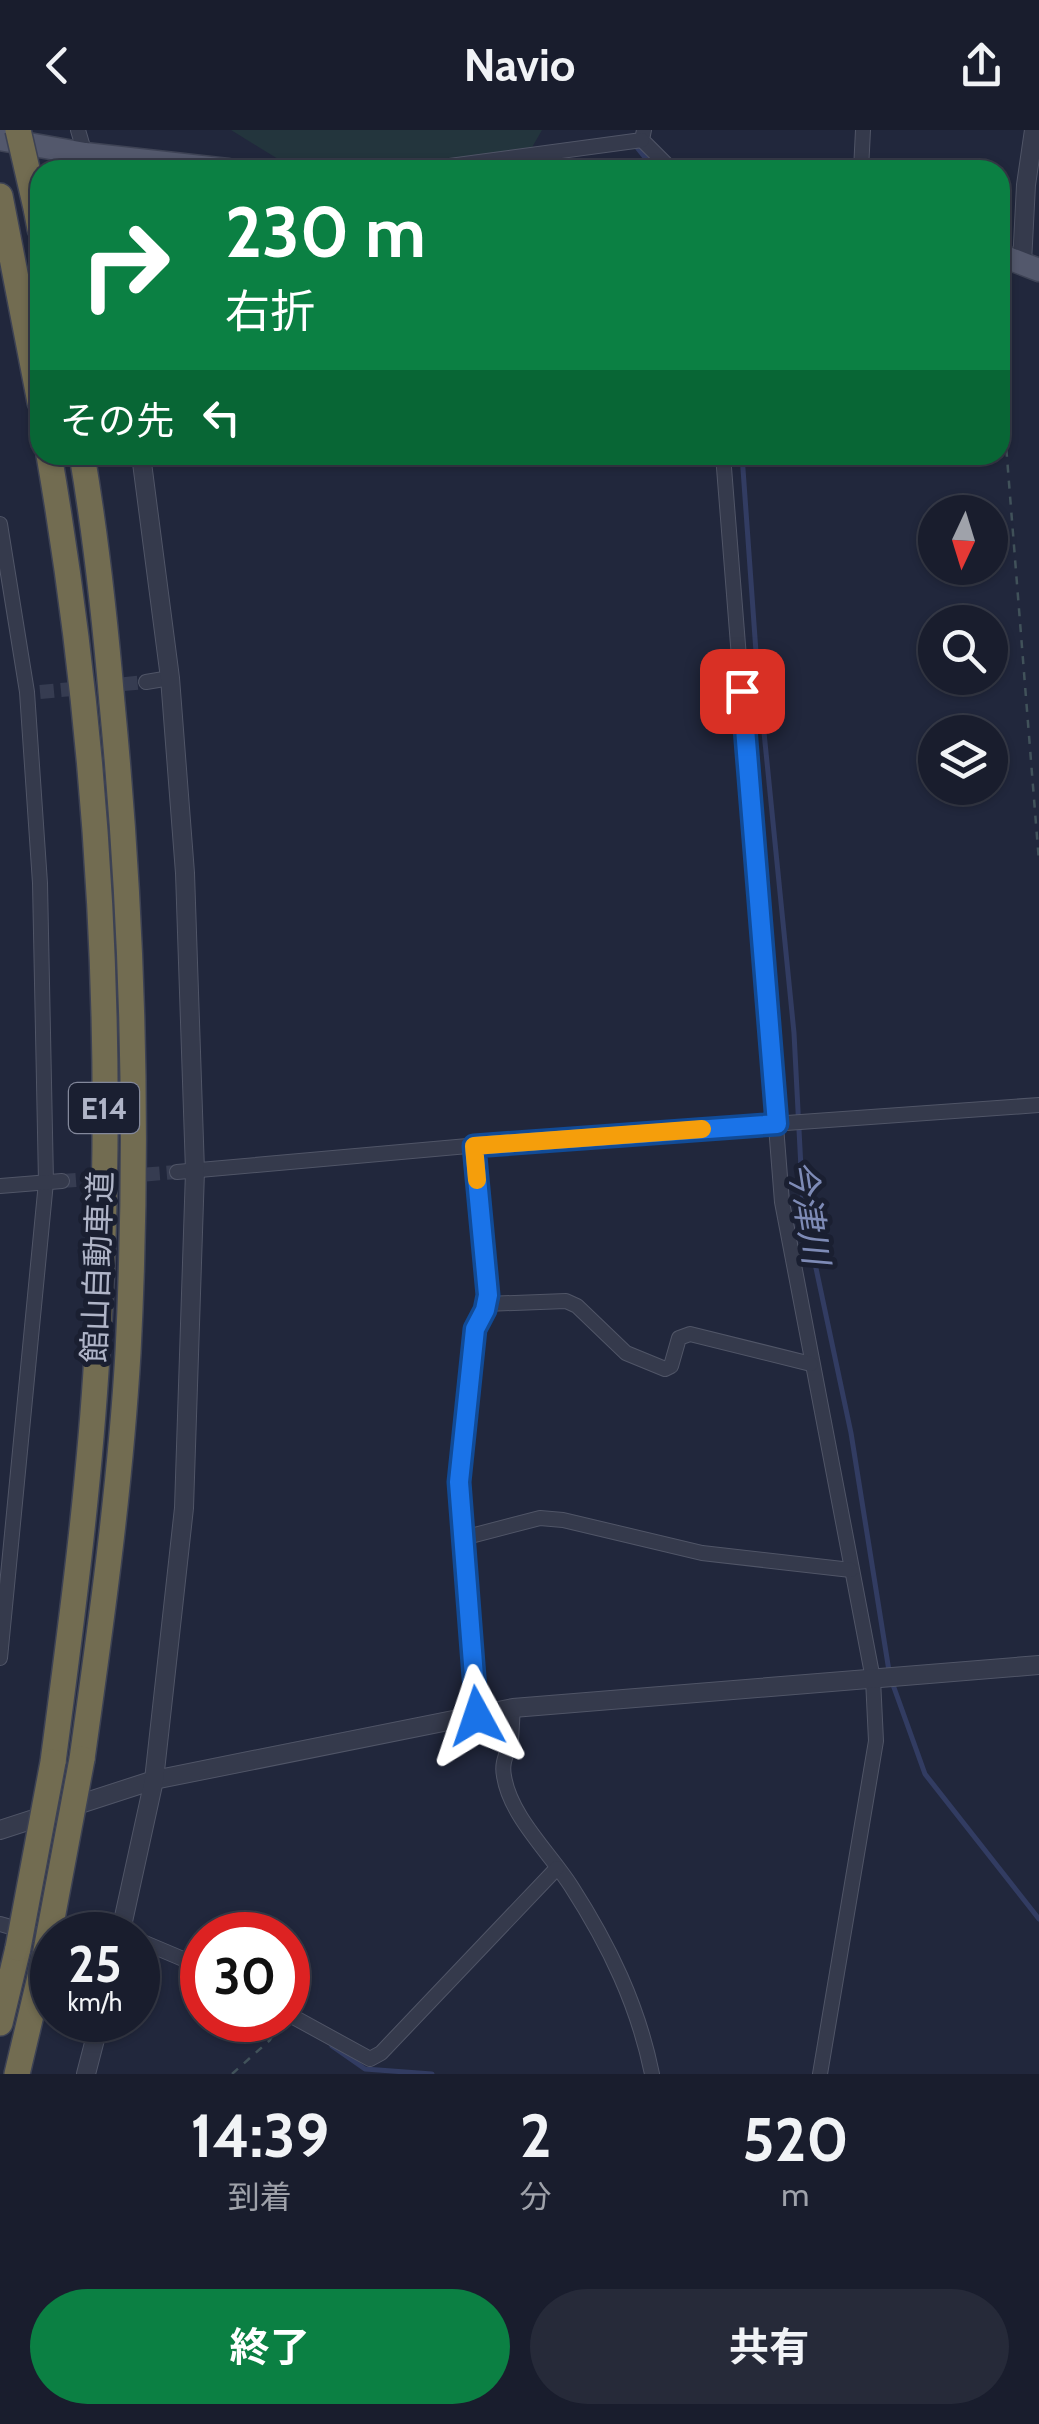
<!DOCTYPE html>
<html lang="ja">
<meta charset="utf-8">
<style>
body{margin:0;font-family:Cabin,"Noto Sans JP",sans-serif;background:#262a39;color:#f1f3f6;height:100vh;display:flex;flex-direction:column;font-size:38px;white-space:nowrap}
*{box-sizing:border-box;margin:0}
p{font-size:32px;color:#9fa2aa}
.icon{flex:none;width:55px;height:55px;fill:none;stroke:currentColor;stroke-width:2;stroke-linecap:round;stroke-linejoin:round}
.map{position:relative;height:1944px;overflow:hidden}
.details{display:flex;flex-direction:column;background:#191d2d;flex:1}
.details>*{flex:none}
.banner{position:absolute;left:30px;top:30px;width:980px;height:305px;border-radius:30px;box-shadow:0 2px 8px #0004,0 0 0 2px #373b49;background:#0b8043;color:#fff;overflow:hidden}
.needle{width:65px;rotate:184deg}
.buttons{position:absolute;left:918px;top:365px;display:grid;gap:20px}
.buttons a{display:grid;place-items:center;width:90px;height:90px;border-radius:50%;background:#191d2d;box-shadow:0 2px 8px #0004,0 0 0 2px #373b49;font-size:50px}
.speed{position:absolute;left:30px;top:1782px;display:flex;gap:20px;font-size:50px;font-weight:700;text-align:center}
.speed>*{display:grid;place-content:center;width:130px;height:130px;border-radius:50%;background:#191d2d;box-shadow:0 2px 8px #0004,0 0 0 2px #373b49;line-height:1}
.speed small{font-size:25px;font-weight:400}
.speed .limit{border:15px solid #d22;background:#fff;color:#111}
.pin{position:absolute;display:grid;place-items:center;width:85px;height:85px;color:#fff;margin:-42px;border-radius:20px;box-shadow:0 5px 15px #0006}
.me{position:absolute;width:110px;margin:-55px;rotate:355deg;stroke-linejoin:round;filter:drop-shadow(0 0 8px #0008)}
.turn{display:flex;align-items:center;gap:35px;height:210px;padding:0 30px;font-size:45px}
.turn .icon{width:130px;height:130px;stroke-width:2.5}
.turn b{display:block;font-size:70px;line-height:85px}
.then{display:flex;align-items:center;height:95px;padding:0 30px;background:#0003;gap:20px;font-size:38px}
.eta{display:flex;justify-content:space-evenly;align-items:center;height:170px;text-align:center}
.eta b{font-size:60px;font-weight:700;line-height:70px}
.primary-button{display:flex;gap:20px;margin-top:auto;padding:20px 30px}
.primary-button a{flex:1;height:115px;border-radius:60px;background:#0b8043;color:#fff;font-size:40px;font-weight:700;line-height:115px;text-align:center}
.primary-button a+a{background:#262a39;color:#f1f3f6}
header{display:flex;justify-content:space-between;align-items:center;height:130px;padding:0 30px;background:#191d2d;font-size:45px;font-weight:700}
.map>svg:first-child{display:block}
</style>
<header><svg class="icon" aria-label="back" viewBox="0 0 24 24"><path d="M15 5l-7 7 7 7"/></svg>Navio<svg class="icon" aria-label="share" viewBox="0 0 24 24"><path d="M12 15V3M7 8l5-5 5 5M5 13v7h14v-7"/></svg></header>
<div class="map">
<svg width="1039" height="1944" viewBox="0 0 1039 1944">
<rect width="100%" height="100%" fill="#21273c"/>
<polygon fill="#23353d" points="231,0 542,0 519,40 296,40"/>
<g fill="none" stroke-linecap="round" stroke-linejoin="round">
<g stroke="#323c62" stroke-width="5">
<polyline points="635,15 655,40"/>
<polyline points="742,325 756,522 794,903 803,1077 851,1303 889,1541"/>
<polyline points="892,1552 925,1644 1039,1789"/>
<polyline points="332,1916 365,1939 432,1944"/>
</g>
<g stroke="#363c51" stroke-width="14" stroke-dasharray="14 7" stroke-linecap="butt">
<polyline points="40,562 146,552"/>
<polyline points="62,1051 177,1042"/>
</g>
<g stroke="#505567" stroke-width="16">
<g id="minor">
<polyline points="78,0 85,24"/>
<polyline points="644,0 642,10 672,40"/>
<polyline points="420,40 642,10"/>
<polyline points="861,40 863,0"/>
<polyline points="723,325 782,1072 873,1549 876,1611 820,1944"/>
<polyline points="0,394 27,562 40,753 46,1052 0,1528"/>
<polyline points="146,552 170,548"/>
<polyline points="474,1015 488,1165 485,1180 475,1199 459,1352 477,1586"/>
<polyline points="177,1042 479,1015 1039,975"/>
<polyline points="0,1056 62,1051"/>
<polyline points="486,1174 566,1171 577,1176 626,1223 665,1239 671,1236 679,1208 690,1204 811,1234"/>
<polyline points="463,1408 540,1388 563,1390 702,1423 851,1440"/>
<path d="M513 1578C512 1588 512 1599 511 1609 508 1623 501 1631 504 1646 510 1686 550 1723 571 1756 609 1815 638 1875 652 1944"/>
<polyline points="0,1794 52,1809"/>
<polyline points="138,1810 202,1837"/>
<polyline points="288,1884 370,1929 381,1923 557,1738"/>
</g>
</g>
<g stroke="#505567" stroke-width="20">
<g id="tertiary">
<polyline points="1022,133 1026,55 1034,0"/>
<polyline points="0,1700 154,1650 513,1578 1039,1535"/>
<polyline points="120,1805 154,1650 184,1378 195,1041 185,743 170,548 141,325"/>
<polyline points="86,1944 100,1890"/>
</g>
</g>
<g stroke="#3e4355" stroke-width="25">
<g id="primary">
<polyline points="0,9 85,24 228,40"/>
<polyline points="1000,125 1039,140"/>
</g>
</g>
<g stroke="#3d4254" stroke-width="28">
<g id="motorway">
<polyline points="0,66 40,272"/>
<polyline points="36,78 40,99"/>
<path d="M49 325C100 620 117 926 97 1225 89 1361 71 1496 53 1632"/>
<path d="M82 325C96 407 105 490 112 573 133 789 139 1006 128 1223 120 1359 101 1494 82 1629"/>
<polyline points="0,1893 18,1818"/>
<polyline points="17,1944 45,1826"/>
</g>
</g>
<g stroke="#41525a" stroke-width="2.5" stroke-dasharray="8 8" stroke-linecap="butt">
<polyline points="1000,239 1039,732"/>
<polyline points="232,1944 270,1910 278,1896"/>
</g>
<use href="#minor" stroke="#353a4c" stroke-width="14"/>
<use href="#tertiary" stroke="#353a4c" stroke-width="18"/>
<use href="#primary" stroke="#53586c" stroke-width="22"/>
<use href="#motorway" stroke="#726c51" stroke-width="25"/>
<g stroke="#3d4254" stroke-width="28" stroke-linecap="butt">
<g id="motorway-bridge">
<polyline points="18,0 36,78"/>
<polyline points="18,1818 53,1632"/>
<polyline points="45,1826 82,1629"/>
</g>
</g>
<use href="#motorway-bridge" stroke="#726c51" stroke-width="25"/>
</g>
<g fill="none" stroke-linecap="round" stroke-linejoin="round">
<g stroke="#114b97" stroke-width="25">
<polyline id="route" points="477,1586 459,1352 475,1199 485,1180 488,1165 474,1016 777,994 742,561"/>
</g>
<use href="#route" stroke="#1a73e8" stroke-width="18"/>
<polyline stroke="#f59e0b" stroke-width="18" points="477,1050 474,1016 702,999"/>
</g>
<g text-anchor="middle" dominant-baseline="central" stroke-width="10" stroke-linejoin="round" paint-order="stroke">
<rect fill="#1a1f31" stroke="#83889b" stroke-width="2.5" x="69" y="953" width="70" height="50" rx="8"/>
<g font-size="30" font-weight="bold" fill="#b0b5c8">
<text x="104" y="978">E14</text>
</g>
<g font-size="32" fill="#b0b5c8" stroke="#1a1f31">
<text transform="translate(97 1137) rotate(-88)">館山自動車道</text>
</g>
<g font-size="35" font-style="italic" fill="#7e8bb6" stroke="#1a1f31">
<text transform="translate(809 1082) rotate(81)">今津川</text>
</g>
</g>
</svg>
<div class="buttons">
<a><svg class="needle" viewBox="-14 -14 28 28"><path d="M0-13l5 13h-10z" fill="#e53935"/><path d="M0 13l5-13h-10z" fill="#9fa2aa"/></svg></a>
<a><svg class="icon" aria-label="search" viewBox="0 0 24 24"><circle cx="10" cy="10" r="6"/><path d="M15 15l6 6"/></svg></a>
<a><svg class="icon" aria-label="layers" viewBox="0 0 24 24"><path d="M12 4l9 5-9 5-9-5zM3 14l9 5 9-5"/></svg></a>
</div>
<div class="speed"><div>25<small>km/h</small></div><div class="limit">30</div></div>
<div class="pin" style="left:742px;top:561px;background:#d93025"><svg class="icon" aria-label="arrive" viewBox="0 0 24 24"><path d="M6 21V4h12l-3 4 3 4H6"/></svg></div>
<svg class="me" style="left:477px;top:1586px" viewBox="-20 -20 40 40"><path d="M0-17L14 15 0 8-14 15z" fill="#1a73e8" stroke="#fff" stroke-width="4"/></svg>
<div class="banner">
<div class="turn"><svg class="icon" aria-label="right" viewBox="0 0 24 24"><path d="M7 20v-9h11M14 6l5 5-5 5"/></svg><div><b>230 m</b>右折</div></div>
<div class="then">その先<svg class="icon" aria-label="left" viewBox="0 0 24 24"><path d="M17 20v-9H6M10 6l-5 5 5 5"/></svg></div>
</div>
</div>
<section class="details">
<div class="eta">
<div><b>14:39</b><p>到着</p></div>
<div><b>2</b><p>分</p></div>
<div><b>520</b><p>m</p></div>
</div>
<div class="primary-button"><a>終了</a><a>共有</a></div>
</section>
